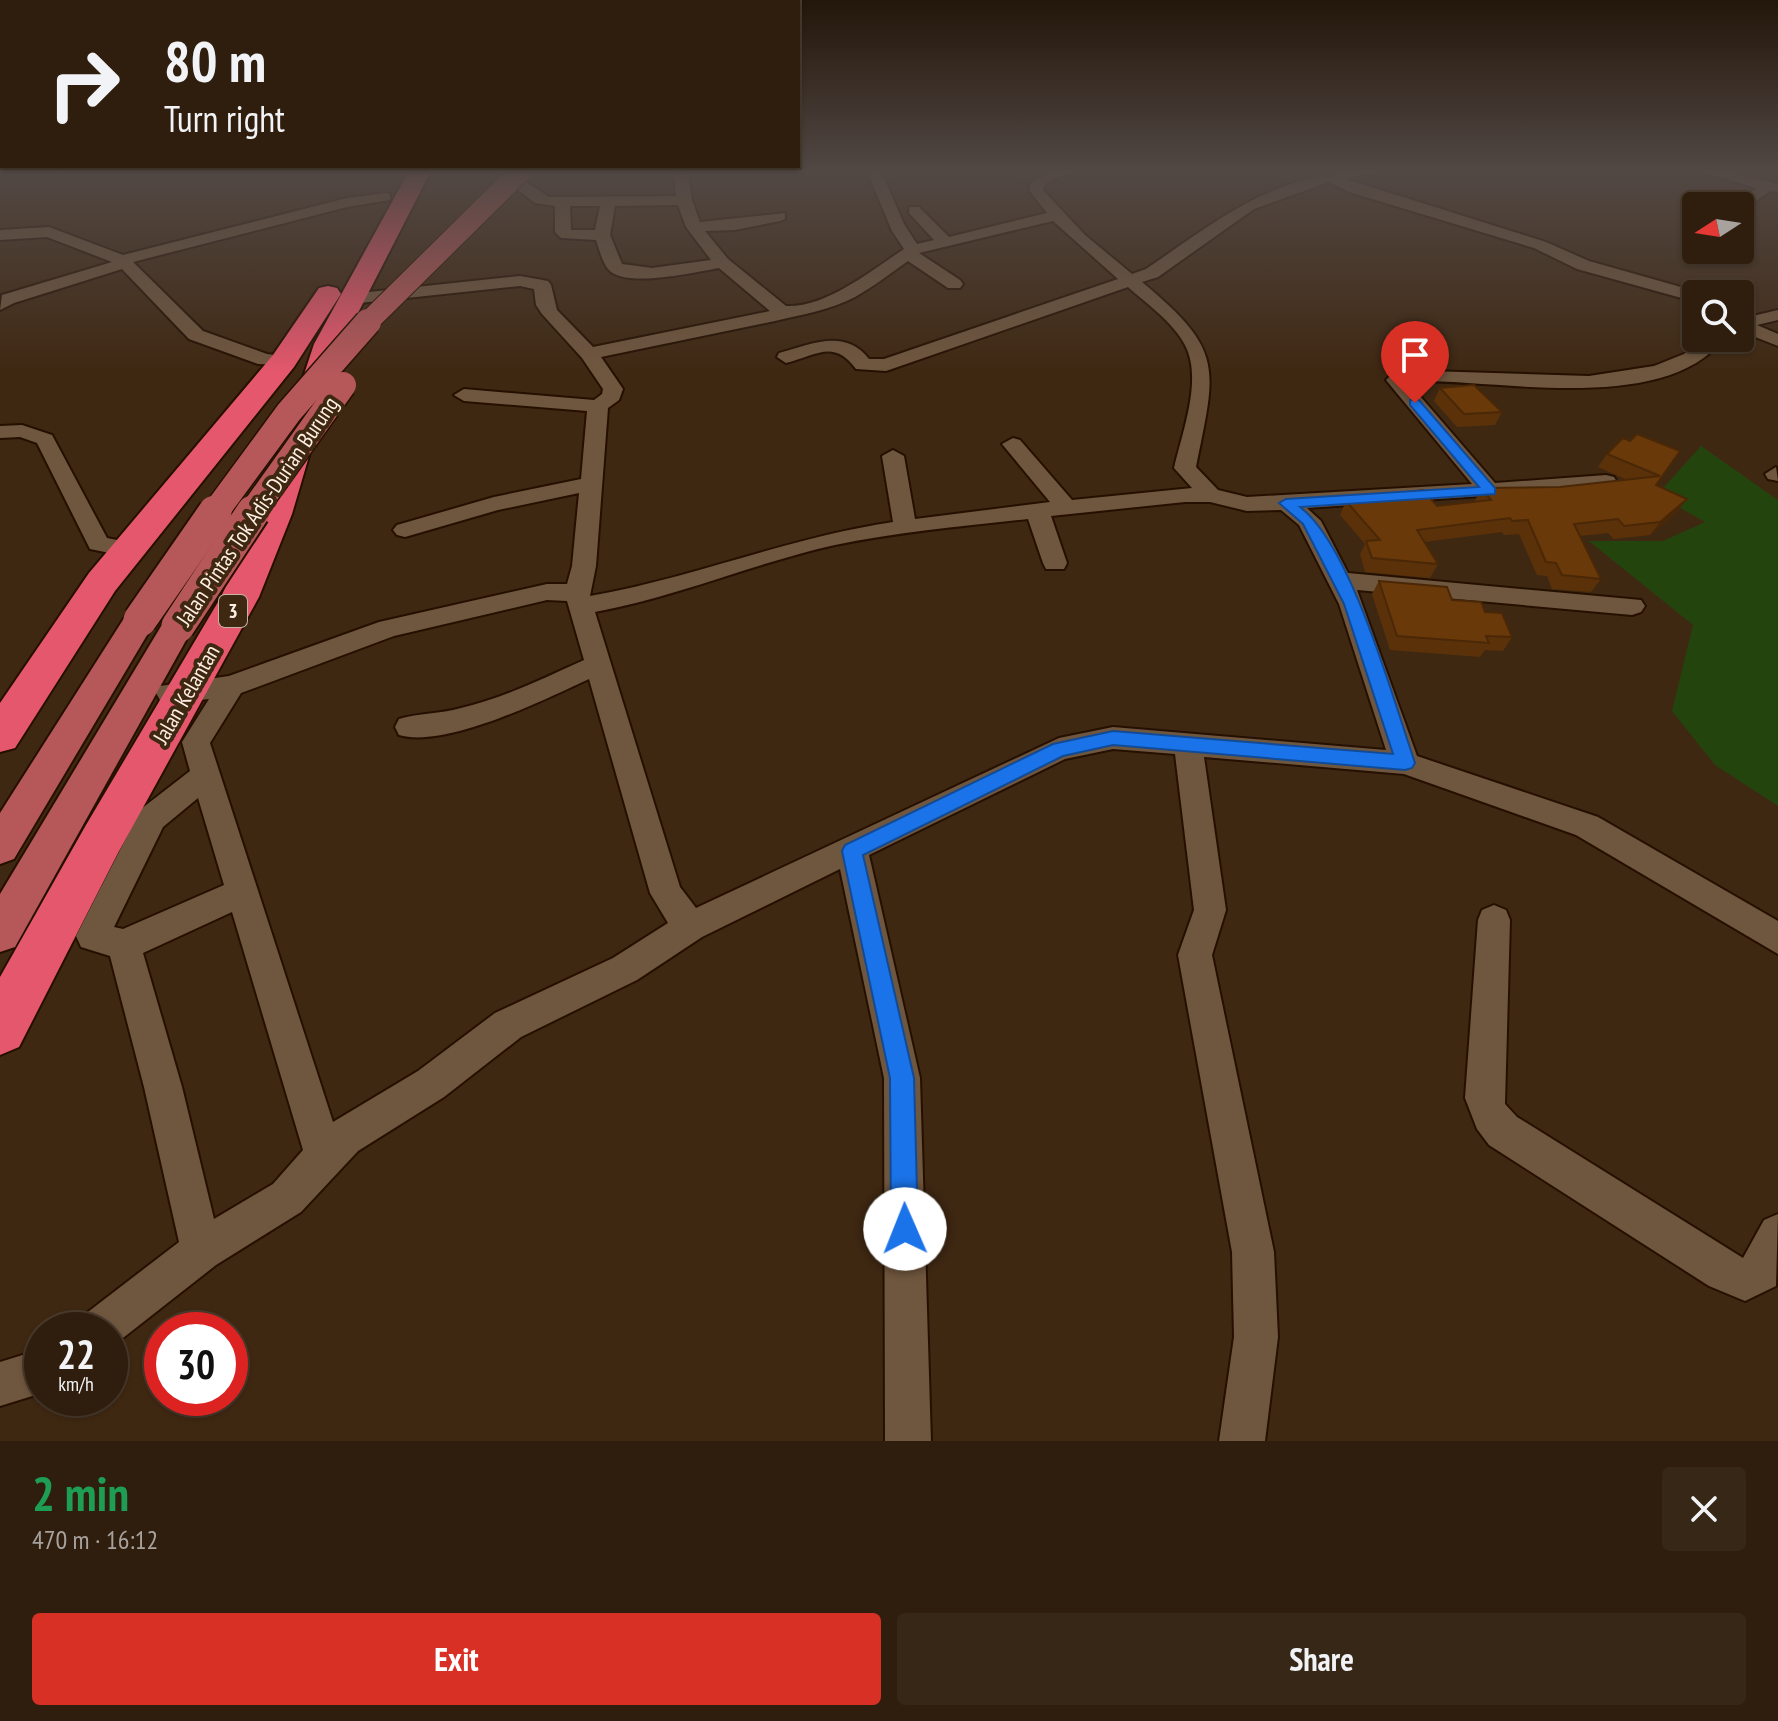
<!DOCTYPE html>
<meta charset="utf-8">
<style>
body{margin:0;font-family:"PT Sans Narrow",sans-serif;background:#372717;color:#f1f3f6;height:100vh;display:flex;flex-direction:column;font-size:30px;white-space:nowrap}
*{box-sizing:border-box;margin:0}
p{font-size:26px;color:#a7a29e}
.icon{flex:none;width:44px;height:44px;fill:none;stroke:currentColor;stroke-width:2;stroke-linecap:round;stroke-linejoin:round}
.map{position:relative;height:1441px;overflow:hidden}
.panel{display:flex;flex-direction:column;background:#2f1e0e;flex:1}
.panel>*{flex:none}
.top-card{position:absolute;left:0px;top:0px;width:800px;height:168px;box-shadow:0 2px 6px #0004,0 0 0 2px #4a3c2e;background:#2f1e0e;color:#f1f3f6;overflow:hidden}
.needle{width:52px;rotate:258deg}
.fabs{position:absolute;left:1682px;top:192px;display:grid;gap:16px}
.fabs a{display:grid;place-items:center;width:72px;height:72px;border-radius:8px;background:#2f1e0e;box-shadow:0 2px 6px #0004,0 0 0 2px #4a3c2e;font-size:40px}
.speed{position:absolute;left:24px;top:1312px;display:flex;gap:16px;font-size:40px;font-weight:700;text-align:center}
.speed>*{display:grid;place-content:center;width:104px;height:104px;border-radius:50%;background:#2f1e0e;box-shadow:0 2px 6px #0004,0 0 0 2px #4a3c2e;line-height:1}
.speed small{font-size:20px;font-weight:400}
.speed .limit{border:12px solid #d22;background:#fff;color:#111}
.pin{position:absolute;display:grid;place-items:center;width:68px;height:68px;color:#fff;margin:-82px -34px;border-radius:50% 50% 50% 0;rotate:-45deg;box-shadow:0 0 8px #0007}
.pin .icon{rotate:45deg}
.me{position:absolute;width:88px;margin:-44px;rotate:359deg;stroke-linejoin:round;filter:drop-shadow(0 0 6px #0008)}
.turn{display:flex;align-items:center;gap:28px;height:168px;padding:0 32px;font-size:36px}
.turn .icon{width:104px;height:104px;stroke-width:2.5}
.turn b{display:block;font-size:56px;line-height:68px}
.round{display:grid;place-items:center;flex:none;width:84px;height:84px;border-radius:8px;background:#372717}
.summary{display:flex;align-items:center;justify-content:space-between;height:136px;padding:0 32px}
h1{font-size:48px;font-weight:600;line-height:60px;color:#1e9e55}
.cta{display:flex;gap:16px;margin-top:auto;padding:16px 32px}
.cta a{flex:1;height:92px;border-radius:8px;background:#d93025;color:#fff;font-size:32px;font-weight:600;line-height:92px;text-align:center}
.cta a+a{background:#372717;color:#f1f3f6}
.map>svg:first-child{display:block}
</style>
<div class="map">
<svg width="1778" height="1441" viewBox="0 0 1778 1441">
<rect width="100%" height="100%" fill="#3f2812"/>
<polygon fill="#24440e" points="1701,446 1778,500 1778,806 1715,765 1672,711 1693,625 1589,541 1663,541 1705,522 1657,495"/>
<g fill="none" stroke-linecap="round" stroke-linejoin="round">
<g stroke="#251000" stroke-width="4">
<g id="minor">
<path d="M493 171H510L549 197 676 196 674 171H688L692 200 700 222 785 213V219L780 221 735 230 705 231 728 259 786 306C826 308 872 270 904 249L892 231 867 171H881L904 224 917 244 934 240 909 213V207H919L949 237 1047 213 1029 190 1031 182 1052 171H1073L1045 184 1043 190 1085 235 1132 274 1146 269C1224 216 1276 171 1375 171L1346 179 1546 242 1589 261 1702 293 1696 294V302L1577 269 1534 248 1349 192 1329 182 1254 209 1158 277 1142 282C1225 351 1216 367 1196 467L1218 490 1247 497 1472 484 1386 380 1396 370 1589 376 1654 366 1684 354 1704 338H1724C1665 417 1492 378 1407 381L1495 483 1606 475 1614 477 1617 482 1614 487 1307 508 1321 521 1348 573 1641 600 1645 606 1641 612 1632 615 1357 590 1417 756 1598 817 1778 921V954L1576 835 1404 774 1204 757 1226 910 1212 955 1274 1252 1278 1337 1265 1441H1219L1234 1337 1232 1252 1178 955 1194 910 1175 754 1113 749 1065 759 869 855 920 1078 931 1441H885L884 1078 840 869 702 937 637 980 521 1037 444 1097 358 1151 301 1212 216 1265 114 1345 110 1347V1330H77L84 1315 179 1242 144 1087 110 956 81 947 76 936 141 809 190 771 182 742 209 699 170 703 160 700 156 693 160 686 229 676 379 622 547 584H567L572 566 579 493 498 510 405 537 397 535 393 530 397 525 494 497 581 479 587 411 464 401 454 395 464 389 594 400 602 394 603 389 582 358 542 314 536 305 534 289 520 286 350 304 341 299 350 294 520 276 548 281 551 285 557 310 593 347 770 311 719 268C696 272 624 289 608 269 602 261 599 249 596 240L561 238 555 232V206L535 203ZM678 205 686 227 711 260 652 268 622 264 610 235 615 206ZM570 206H600L595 230H571ZM1053 221 1118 279 884 359H869C845 328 812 344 779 353L777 357 786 363C817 355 834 339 856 369L886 371 1128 287C1147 304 1173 322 1185 345 1203 379 1182 433 1174 468L1192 488 1072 500 1020 440 1013 438 1002 444 1050 502 915 519 904 456 893 450 882 456 893 522C787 538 693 578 590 596L596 566 608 408 619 400 623 389 601 357 775 321C800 315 830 310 855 297 873 287 891 273 908 261L948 288H960L963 284 960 280 919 253ZM1185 502H1210L1247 511 1281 510 1299 525 1339 604 1386 750 1113 727 1059 738 696 908 680 887 595 612C677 597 754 563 835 545 899 532 964 526 1028 519L1043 563 1046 569H1064L1067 563 1051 516ZM547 600 567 601 584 660C544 678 504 698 461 708 440 714 419 713 399 719L395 727 399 735C445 749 546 699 589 679L650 893 668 923 613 958 495 1013 418 1071 333 1122 210 743 241 693 394 636ZM198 798 224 885 123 929 114 927 163 827ZM232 912 303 1150 273 1184 214 1219 182 1087 143 953Z"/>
<polygon points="1700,171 1726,171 1773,183 1778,185 1778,193 1770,191 1740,213 1740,206 1734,206 1756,188"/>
<polygon points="385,193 390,194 390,200 347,207 133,262 203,331 267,354 291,357 294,361 291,365 258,364 189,339 122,269 14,303 0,310 2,295 112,262 47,237 0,240 0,230 49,227 123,255 347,198"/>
<polygon points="1778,310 1778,320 1757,325 1778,334 1778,346 1740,331 1740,319"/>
<polygon points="22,425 52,435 107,538 137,544 141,549 137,554 129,557 90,549 37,443 20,437 0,438 0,426"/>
<polygon points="1776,467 1778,481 1768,479 1765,474"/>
<polygon points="1494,905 1506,910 1510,920 1505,1104 1517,1117 1743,1258 1764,1220 1778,1214 1776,1286 1745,1301 1709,1286 1489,1145 1477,1129 1465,1098 1478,920 1482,910"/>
<polygon points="42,1349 42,1393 0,1406 0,1362"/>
</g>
</g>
<g stroke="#251000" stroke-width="4">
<g id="major">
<polygon points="140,609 152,612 156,620 14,859 0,864 0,813 128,612"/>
<polygon points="178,615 190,618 194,626 15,947 0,952 0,894 166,618"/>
</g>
</g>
<g stroke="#251000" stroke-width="4">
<g id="highway">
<polygon points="409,171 431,171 342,344 292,514 259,597 118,853 19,1047 0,1055 0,977 86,825 221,597 258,514 314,344"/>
<polygon points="328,286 337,288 341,294 294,367 115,591 15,748 0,752 0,703 89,573 273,355 319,288"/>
</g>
</g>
<use href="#minor" fill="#6f563e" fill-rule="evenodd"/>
<use href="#major" fill="#b6575a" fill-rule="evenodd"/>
<use href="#highway" fill="#e5576c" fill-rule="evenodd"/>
<g stroke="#251000" stroke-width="23" stroke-linecap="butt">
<polyline id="major-bridge-far2" points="366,324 521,171"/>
</g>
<g stroke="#251000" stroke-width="29" stroke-linecap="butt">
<g id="major-bridge-far1">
<polyline points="214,514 289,412 368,322"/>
<polyline points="251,514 343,385"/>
</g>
</g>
<g stroke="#251000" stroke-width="37" stroke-linecap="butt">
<g id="major-bridge">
<polyline points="140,620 215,512"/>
<polyline points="178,626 253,512"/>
</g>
</g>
<use href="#major-bridge-far2" stroke="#b6575a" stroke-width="21"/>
<use href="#major-bridge-far1" stroke="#b6575a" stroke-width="26"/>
<use href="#major-bridge" stroke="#b6575a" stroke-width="33"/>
</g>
<g fill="#5b3109">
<polygon points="1440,388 1502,412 1495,425 1457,427 1434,401"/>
<polygon points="1630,441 1680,451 1656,485 1677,512 1650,535 1614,539 1608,533 1580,536 1601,579 1591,592 1552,589 1547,576 1537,575 1519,534 1504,535 1502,532 1424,542 1438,564 1430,578 1365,572 1360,554 1365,544 1340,515 1346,501 1437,506 1474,502 1482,488 1560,487 1627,480 1598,467 1607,454"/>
<polygon points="1379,581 1485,612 1512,637 1503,651 1485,650 1480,657 1390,650 1372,594"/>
</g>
<g fill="#4a2807">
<polygon points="43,171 82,171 45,174"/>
<polygon points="1687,499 1677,512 1650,535 1660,522"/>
</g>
<g fill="#6a390a" stroke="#4a2807" stroke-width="2">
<polygon points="1474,385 1502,412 1464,414 1440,388"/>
<polygon points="1637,434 1680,451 1656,485 1687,499 1660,522 1624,526 1618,519 1574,524 1601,579 1562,575 1556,563 1546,562 1528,520 1512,521 1510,518 1417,530 1438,564 1372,558 1366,541 1380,540 1346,501 1423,490 1437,506 1491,500 1482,488 1560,487 1660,476 1607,454 1623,438 1630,441"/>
<polygon points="1379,581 1447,587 1452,600 1481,602 1485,612 1502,613 1512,637 1486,636 1489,643 1397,636"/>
</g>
<linearGradient id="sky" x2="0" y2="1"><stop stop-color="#23160a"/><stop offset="0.46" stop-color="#524844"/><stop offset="1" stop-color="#524844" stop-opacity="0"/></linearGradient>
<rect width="1778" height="373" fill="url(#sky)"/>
<path fill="#1a73e8" stroke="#114b97" stroke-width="2" d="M1410 400H1419L1495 488V494L1300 507C1351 545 1393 699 1415 763L1412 768 1405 770 1113 745 1063 756 863 855 914 1078 918 1229 914 1239 905 1242 895 1239 891 1229 890 1078 842 851 845 845 1053 744 1113 731 1393 754 1344 604 1303 524 1279 503 1286 499 1479 487 1410 405Z"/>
<g text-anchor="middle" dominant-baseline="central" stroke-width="8" stroke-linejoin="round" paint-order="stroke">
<rect fill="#3f2812" stroke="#c5b3a4" stroke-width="2" x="219" y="595" width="28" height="32" rx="6"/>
<g font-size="20" font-weight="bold" fill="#ffefe2">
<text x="233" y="611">3</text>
</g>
<g font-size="22" fill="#ffefe2" stroke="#3f2812">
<text transform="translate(257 511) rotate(-56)">Jalan Pintas Tok Adis-Durian Burung</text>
<text transform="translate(186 694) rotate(-60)">Jalan Kelantan</text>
</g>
</g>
</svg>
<div class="fabs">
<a><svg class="needle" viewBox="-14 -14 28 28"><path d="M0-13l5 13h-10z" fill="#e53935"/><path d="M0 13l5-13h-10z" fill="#a7a29e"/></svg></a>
<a><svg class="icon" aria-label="search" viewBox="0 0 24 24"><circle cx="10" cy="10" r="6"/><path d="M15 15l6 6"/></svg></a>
</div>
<div class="speed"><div>22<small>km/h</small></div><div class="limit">30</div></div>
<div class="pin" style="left:1415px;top:403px;background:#d93025"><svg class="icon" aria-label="arrive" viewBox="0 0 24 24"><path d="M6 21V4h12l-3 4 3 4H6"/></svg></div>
<svg class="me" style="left:905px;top:1229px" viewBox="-20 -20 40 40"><circle r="19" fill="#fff"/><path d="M0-13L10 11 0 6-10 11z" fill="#1a73e8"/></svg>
<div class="top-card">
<div class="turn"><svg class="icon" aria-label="right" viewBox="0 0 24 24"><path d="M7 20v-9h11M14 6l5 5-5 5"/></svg><div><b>80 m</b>Turn right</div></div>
</div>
</div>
<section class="panel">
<div class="summary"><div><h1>2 min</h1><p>470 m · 16:12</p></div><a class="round"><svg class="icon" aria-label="close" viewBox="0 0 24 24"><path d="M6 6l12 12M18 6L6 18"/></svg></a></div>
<div class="cta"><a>Exit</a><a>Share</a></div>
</section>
